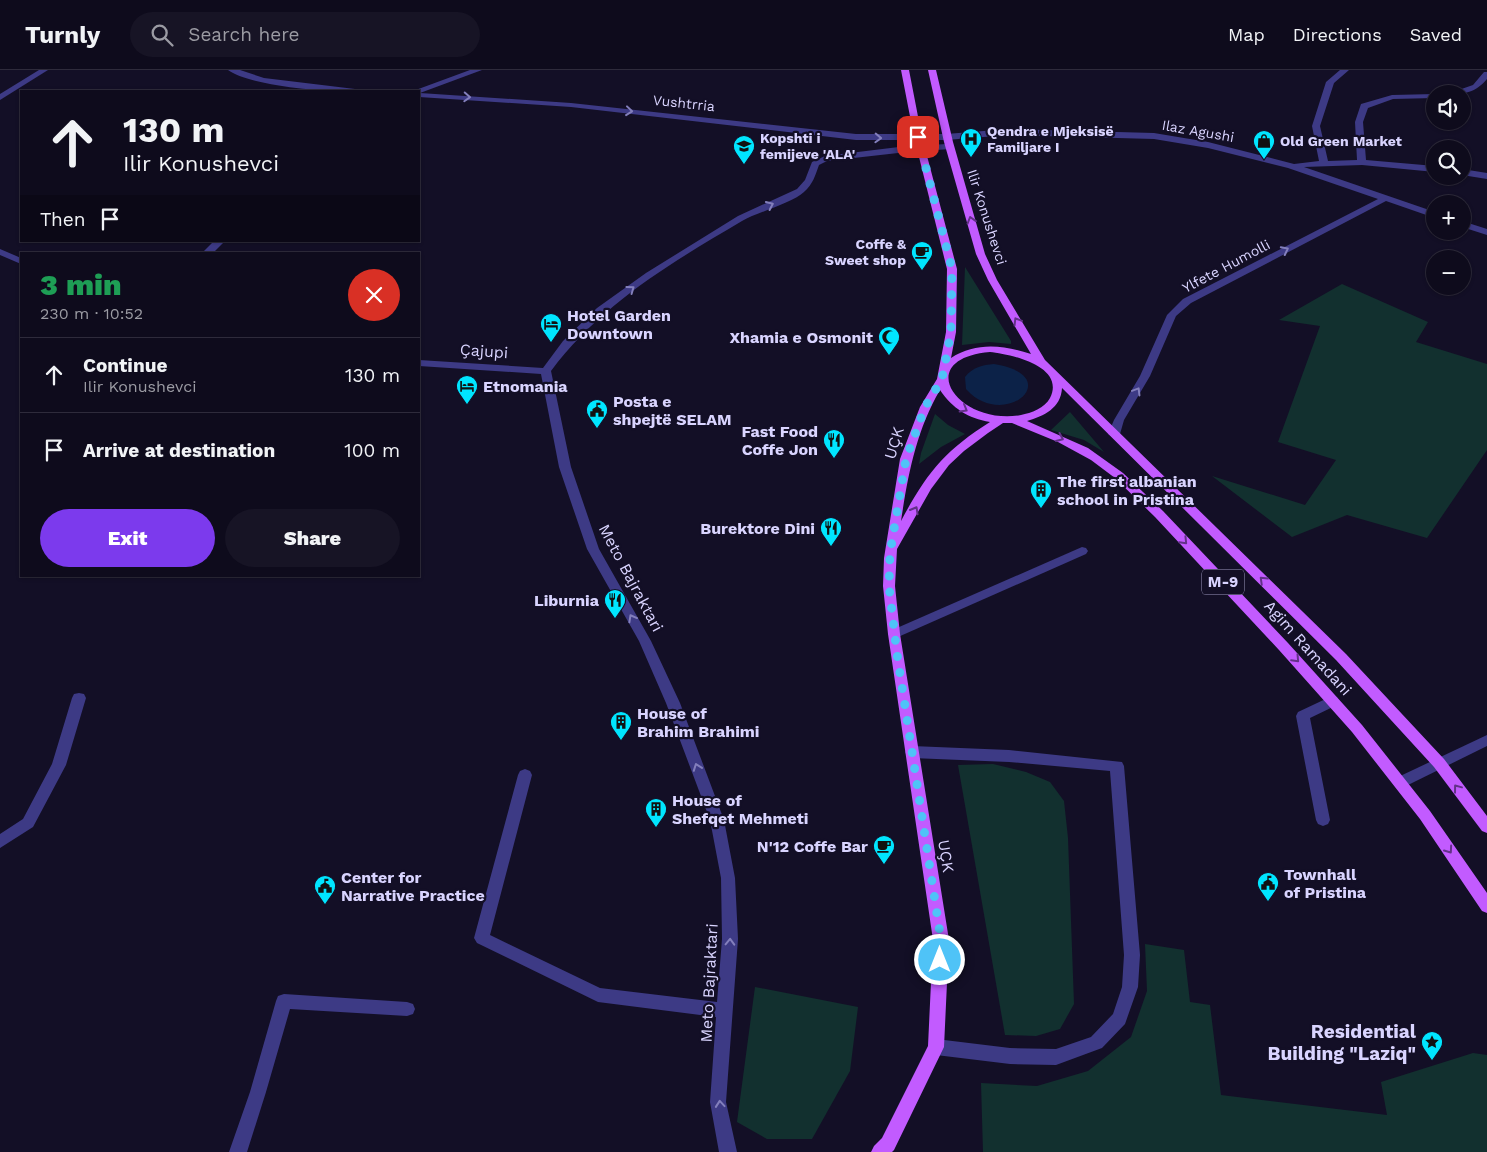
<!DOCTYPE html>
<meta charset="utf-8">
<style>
body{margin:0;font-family:"Work Sans",sans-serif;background:#171425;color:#f1f3f6;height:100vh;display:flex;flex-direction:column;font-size:19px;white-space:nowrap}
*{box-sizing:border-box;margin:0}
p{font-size:16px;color:#9b9ba3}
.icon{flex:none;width:28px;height:28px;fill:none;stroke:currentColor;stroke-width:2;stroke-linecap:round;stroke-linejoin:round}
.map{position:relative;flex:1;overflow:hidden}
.panel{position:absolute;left:20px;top:182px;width:400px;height:325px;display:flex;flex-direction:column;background:#0e0b1c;border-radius:0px;box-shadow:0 1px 4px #0004,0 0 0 1px #2e2b3b}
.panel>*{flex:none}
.top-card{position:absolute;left:20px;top:20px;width:400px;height:152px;border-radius:0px;box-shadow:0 1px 4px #0004,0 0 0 1px #2e2b3b;background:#0e0b1c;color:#f1f3f6;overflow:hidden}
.controls{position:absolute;left:1426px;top:15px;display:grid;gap:10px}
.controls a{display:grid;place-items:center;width:45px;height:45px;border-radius:50%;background:#0e0b1c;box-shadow:0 1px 4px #0004,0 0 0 1px #2e2b3b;font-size:25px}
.pin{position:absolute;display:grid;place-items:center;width:42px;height:42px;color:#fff;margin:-21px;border-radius:10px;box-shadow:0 2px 8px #0006}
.me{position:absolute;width:55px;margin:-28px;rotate:0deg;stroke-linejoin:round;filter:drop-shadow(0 0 4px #0008)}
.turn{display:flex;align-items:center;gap:18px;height:105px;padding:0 20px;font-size:22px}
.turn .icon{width:65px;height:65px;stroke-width:2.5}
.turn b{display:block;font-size:35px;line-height:42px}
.then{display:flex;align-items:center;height:48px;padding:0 20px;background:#0003;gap:10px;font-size:19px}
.round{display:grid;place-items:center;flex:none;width:52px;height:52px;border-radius:26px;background:#171425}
.head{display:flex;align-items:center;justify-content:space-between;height:85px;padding:0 20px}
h1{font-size:30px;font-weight:800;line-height:38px;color:#1e9e55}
.primary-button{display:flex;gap:10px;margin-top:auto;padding:10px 20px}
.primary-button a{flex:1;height:58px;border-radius:30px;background:#7c3aed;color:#fff;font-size:20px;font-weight:800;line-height:58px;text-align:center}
.primary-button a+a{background:#171425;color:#f1f3f6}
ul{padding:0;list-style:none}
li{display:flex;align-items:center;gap:15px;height:75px;padding:0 20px;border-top:1px solid #2e2b3b}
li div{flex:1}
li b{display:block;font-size:19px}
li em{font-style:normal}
header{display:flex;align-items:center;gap:30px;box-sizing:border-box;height:70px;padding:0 25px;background:#0e0b1c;border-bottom:1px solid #2e2b3b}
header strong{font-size:24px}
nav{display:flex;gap:28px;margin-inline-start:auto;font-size:18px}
.search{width:350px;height:45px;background:#171425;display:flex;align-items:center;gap:12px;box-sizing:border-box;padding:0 18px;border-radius:28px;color:#9b9ba3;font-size:19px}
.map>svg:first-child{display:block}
</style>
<header>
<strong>Turnly</strong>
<div class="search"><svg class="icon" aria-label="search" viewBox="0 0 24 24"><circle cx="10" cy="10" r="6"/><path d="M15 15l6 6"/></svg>Search here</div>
<nav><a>Map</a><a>Directions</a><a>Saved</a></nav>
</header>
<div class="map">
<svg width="1487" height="1082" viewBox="0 0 1487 1082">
<rect width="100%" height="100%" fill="#130f26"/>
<g fill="#12302f">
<polygon points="965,197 1011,271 1011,274 989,272 962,275"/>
<polygon points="1342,214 1428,252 1416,272 1487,294 1487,380 1427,468 1347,445 1292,467 1212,406 1305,435 1336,390 1278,372 1320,256 1279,250"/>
<polygon points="1070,342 1104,382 1084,370 1051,360"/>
<polygon points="935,344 948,355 965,364 941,377 919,394 921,383"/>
<polygon points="993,694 1026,702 1050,712 1064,731 1068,768 1074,934 1060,959 1036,966 1005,965 958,695"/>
<polygon points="1145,874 1184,880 1190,932 1210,935 1221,1025 1387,1045 1381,1012 1473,983 1487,985 1487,1082 983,1082 981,1013 1037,1016 1088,1001 1131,967 1147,921"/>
<polygon points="755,917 858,937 850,1001 812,1069 767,1069 737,1052"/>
</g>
<path fill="#0c2248" d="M994 294C1068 306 1004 362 966 319L965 307C973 297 982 295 994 294Z"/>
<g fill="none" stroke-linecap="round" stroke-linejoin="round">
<g fill="#3d3a85" fill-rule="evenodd">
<polygon points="39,0 48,0 0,30 0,24"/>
<path d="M228 0H240L264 8 355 19 359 21C332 23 249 16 228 0Z"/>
<polygon points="470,0 482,0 420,23 571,33 856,64 946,64 1009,59 1154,63 1208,72 1294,94 1319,91 1312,56 1326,12 1340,0 1349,0 1334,13 1320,56 1328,91 1357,90 1355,52 1361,34 1392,25 1435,24 1435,28 1393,29 1368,38 1363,52 1366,90 1435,96 1435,102 1362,95 1304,97 1435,142 1435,148 1386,131 1191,233 1176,246 1150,306 1124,350 1120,364 1114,368 1108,364 1114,350 1140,306 1167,245 1183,229 1378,129 1288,98 1208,78 1154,69 1009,65 946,70 856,70 571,37 419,27 419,21 413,21"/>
<path d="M1484 2H1487V9C1475 23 1465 24 1447 24L1473 15Z"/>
<path d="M948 74 951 75V79L907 82 827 91 819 95C815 106 813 114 804 122 792 133 758 142 742 151 671 193 601 234 551 301L571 397 599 479 651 571 680 633 724 750 735 808 738 869 726 1032 737 1082H719L710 1032 716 947 598 932 477 873 474 868 518 705 520 701 525 699 530 701 532 705 490 865 600 918 717 932 722 869 721 808 710 750 666 633 639 571 587 479 559 397 541 304 419 296V290L543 298 563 271 597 238 646 203 738 146 797 119 805 110 812 92 825 86 907 76Z"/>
<polygon points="1462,99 1487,103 1487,109 1462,105"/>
<polygon points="1462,151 1487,159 1487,165 1462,157"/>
<polygon points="214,171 225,171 212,184 201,184"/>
<polygon points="0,179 21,188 21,194 0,185"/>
<polygon points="1082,477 1086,478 1088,481 1086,484 898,567 890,567 888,564 890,561"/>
<polygon points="79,623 84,624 86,628 66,695 33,757 0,778 0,764 23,749 52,694 72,628 74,624"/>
<polygon points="1332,626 1337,627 1339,631 1337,635 1310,648 1330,750 1328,754 1323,756 1318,754 1316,750 1296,646 1298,642"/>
<polygon points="1487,665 1487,676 1406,716 1401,718 1396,716 1394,712 1396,708"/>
<polygon points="912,676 1009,680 1122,692 1124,696 1140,885 1138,917 1125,954 1102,978 1056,995 1010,994 936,985 930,982 928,977 930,972 936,969 1010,978 1056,979 1091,967 1113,944 1122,917 1124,885 1110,701 1009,692 912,688 907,686 905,682 907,678"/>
<polygon points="284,924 407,932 413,934 415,939 413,944 407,946 290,939 266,1022 247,1082 229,1082 250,1022 276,931 278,926"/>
</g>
<path fill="#c25bff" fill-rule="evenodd" d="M901 0H909L922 67 957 199 956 262 951 288C976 272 1003 275 1031 284L988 210 976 184 944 72 928 0H936L953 72 985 184 997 210 1045 290 1346 584 1444 689 1487 746V763L1482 761 1434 697 1336 590 1062 318C1061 338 1044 346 1027 351L1088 378 1123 403 1163 441 1288 573 1362 655 1430 741 1487 823V843L1482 841 1420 749 1352 662 1279 580 1155 447 1115 408 1091 390 1058 372 1012 353H1003L988 363 964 381 949 395 931 419 897 479 895 516 900 564 949 870 944 977 894 1080 892 1082H871L874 1076 882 1068 928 976 933 870 888 564 883 516 884 488 900 389 920 337 937 309 946 262 947 199 914 67ZM990 282C1010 284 1066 296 1050 328 1045 338 1031 343 1021 345 958 356 911 289 990 282ZM940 320C953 339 968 348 990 352 944 381 926 404 901 451 908 405 916 361 940 320Z"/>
</g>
<defs><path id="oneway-chevron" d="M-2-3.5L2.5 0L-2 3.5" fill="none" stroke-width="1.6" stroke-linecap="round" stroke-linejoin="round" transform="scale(1.25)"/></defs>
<g stroke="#837fbc">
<use href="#oneway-chevron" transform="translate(467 27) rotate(3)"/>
<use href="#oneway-chevron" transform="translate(629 41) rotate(6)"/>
<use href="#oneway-chevron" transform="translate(878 68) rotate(2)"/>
<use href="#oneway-chevron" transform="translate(770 135) rotate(-25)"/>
<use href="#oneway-chevron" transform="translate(1285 180) rotate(-27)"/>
<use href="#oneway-chevron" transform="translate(631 219) rotate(-36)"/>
<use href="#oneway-chevron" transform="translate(1137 321) rotate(-59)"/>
<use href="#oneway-chevron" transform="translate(632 548) rotate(-119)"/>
<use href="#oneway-chevron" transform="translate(697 697) rotate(-110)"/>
<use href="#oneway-chevron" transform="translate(730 872) rotate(-88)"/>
<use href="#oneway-chevron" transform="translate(720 1034) rotate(-95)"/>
</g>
<g stroke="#623188">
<use href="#oneway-chevron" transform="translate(971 150) rotate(-107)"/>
<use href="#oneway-chevron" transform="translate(1017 251) rotate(-121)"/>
<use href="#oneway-chevron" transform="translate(964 339) rotate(30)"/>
<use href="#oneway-chevron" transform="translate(1060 368) rotate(24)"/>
<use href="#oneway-chevron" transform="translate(915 440) rotate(-60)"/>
<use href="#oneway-chevron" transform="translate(1184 471) rotate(46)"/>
<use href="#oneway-chevron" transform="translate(1263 510) rotate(-136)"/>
<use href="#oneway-chevron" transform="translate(1296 589) rotate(47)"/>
<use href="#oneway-chevron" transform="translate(1457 718) rotate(-127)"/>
<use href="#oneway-chevron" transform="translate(1449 780) rotate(55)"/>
</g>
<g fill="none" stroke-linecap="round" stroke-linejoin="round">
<polyline stroke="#4fc3f7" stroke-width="9" stroke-dasharray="0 16.2" points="918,67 952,199 951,262 942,309 925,337 906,389 890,483 889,516 897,584 941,870 940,890"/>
</g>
<defs>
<g id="hospital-pin" transform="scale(1.125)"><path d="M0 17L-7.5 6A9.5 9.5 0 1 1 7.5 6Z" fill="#00e5ff" stroke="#130f26"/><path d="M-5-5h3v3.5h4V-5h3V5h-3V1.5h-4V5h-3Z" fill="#111"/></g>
<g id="shop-pin" transform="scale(1.125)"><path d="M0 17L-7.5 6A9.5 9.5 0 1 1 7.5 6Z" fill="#00e5ff" stroke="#130f26"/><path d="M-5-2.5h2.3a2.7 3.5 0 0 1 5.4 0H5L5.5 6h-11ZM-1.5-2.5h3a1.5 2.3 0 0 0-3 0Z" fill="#111"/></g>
<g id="school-pin" transform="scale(1.125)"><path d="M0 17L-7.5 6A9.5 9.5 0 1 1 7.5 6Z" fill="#00e5ff" stroke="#130f26"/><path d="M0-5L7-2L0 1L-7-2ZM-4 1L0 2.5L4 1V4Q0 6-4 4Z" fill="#111"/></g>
<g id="cafe-pin" transform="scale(1.125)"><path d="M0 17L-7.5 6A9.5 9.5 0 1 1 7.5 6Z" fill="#00e5ff" stroke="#130f26"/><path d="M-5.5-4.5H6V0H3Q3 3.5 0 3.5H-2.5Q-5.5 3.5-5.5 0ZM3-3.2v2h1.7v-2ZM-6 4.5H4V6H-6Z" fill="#111"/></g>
<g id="hotel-pin" transform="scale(1.125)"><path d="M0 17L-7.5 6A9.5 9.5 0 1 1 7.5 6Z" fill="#00e5ff" stroke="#130f26"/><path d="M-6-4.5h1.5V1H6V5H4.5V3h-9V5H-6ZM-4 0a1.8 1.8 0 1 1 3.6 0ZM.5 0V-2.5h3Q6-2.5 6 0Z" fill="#111"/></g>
<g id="mosque-pin" transform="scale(1.125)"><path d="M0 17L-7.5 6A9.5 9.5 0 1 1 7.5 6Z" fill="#00e5ff" stroke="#130f26"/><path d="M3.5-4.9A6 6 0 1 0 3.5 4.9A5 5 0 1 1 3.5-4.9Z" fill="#111"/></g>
<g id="civic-pin" transform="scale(1.125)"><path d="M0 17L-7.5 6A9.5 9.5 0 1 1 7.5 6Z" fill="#00e5ff" stroke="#130f26"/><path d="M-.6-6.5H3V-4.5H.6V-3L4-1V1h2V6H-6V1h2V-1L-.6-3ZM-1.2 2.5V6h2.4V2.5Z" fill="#111"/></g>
<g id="restaurant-pin" transform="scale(1.125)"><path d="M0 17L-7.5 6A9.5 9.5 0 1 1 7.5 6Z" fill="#00e5ff" stroke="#130f26"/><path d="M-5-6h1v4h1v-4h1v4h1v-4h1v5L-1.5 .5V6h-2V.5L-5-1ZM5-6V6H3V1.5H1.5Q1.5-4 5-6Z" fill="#111"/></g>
<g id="building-pin" transform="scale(1.125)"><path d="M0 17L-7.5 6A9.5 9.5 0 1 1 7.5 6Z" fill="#00e5ff" stroke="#130f26"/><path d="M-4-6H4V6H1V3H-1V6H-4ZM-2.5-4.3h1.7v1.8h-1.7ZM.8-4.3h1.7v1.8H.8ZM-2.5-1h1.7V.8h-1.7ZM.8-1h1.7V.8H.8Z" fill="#111"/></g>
<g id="sight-pin" transform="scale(1.125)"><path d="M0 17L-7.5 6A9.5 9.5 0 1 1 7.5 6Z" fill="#00e5ff" stroke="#130f26"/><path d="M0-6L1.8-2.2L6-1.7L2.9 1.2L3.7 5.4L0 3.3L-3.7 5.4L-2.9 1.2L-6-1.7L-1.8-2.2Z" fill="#111"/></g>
</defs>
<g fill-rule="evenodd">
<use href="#hospital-pin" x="971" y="69"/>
<use href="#shop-pin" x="1264" y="71"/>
<use href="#school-pin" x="744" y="76"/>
<use href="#cafe-pin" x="922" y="182"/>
<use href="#hotel-pin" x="551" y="254"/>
<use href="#mosque-pin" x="889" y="267"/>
<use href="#hotel-pin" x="467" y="316"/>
<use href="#civic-pin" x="597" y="340"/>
<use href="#restaurant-pin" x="834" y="370"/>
<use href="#building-pin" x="1041" y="420"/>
<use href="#restaurant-pin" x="831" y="458"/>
<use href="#restaurant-pin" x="615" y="530"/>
<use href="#building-pin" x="621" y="652"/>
<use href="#building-pin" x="656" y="739"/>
<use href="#cafe-pin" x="884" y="776"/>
<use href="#civic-pin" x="1268" y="813"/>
<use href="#civic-pin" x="325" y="816"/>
<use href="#sight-pin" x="1432" y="972"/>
</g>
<g text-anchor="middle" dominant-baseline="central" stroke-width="4.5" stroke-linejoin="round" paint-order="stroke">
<g font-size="14" fill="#d9d4ff" stroke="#130f26">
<text transform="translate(684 33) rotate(6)">Vushtrria</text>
<text transform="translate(1198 61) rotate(10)">Ilaz Agushi</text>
<text transform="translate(987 147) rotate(72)">Ilir Konushevci</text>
<text transform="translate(1226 196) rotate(-28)">Ylfete Humolli</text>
</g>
<g font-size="14" font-weight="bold" fill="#d9d4ff" stroke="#130f26" text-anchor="start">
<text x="987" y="61">Qendra e Mjeksisë<tspan x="987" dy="16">Familjare I</tspan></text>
<text x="760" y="68">Kopshti i<tspan x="760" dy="16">femijeve 'ALA'</tspan></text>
<text x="1280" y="71">Old Green Market</text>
<text x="906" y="174" text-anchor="end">Coffe &amp;<tspan x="906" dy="16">Sweet shop</tspan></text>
</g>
<rect fill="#130f26" stroke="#9e99be" stroke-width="1" x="1202" y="499.5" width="42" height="25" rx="4"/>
<g font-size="15" font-weight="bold" fill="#d9d4ff">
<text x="1223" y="512">M-9</text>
</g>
<g font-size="16" font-weight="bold" fill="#d9d4ff" stroke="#130f26" text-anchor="start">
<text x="567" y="245">Hotel Garden<tspan x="567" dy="18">Downtown</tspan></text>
<text x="873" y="267" text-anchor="end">Xhamia e Osmonit</text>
<text x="483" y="316">Etnomania</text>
<text x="613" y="331">Posta e<tspan x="613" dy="18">shpejtë SELAM</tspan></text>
<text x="818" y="361" text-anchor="end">Fast Food<tspan x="818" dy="18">Coffe Jon</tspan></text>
<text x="1057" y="411">The first albanian<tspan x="1057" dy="18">school in Pristina</tspan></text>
<text x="815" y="458" text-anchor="end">Burektore Dini</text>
<text x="599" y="530" text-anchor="end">Liburnia</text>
<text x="637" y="643">House of<tspan x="637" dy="18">Brahim Brahimi</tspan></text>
<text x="672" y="730">House of<tspan x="672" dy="18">Shefqet Mehmeti</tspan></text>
<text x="868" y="776" text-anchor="end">N'12 Coffe Bar</text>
<text x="1284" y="804">Townhall<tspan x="1284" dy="18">of Pristina</tspan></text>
<text x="341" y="807">Center for<tspan x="341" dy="18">Narrative Practice</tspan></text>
</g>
<g font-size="16" fill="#d9d4ff" stroke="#130f26">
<text transform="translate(484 281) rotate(4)">Çajupi</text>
<text transform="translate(894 373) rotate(-73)">UÇK</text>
<text transform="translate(631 508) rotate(62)">Meto Bajraktari</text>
<text transform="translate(1308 578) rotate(48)">Agim Ramadani</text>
<text transform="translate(946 786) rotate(81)">UÇK</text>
<text transform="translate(709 913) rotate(-87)">Meto Bajraktari</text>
</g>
<g font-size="19" font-weight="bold" fill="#d9d4ff" stroke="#130f26" text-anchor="end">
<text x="1416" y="961">Residential<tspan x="1416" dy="22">Building "Laziq"</tspan></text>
</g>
</g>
</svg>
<div class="controls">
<a><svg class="icon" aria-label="sound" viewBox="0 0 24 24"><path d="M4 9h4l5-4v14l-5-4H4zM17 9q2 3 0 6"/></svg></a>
<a><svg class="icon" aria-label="search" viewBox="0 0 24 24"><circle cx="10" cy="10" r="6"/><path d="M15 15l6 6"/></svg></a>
<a>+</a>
<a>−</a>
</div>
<div class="pin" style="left:918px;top:67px;background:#d93025"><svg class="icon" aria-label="arrive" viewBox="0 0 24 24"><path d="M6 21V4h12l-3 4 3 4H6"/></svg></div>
<svg class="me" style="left:940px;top:890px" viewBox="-20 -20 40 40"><circle r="17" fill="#4fc3f7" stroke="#fff" stroke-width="3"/><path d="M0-11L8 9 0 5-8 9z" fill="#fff"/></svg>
<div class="top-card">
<div class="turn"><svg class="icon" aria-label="ahead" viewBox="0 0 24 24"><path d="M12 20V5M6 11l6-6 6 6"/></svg><div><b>130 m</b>Ilir Konushevci</div></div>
<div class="then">Then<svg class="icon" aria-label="arrive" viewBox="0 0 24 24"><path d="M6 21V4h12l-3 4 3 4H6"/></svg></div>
</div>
<section class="panel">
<div class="head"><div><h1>3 min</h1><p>230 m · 10:52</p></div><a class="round" style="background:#d93025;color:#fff"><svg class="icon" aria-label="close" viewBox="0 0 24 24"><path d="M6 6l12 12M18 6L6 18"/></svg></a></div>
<ul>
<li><svg class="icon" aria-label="ahead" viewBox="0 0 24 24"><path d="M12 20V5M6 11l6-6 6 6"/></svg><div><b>Continue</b><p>Ilir Konushevci</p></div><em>130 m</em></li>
<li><svg class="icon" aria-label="arrive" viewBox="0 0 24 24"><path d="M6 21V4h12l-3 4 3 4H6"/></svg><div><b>Arrive at destination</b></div><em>100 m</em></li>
</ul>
<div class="primary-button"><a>Exit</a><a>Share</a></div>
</section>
</div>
